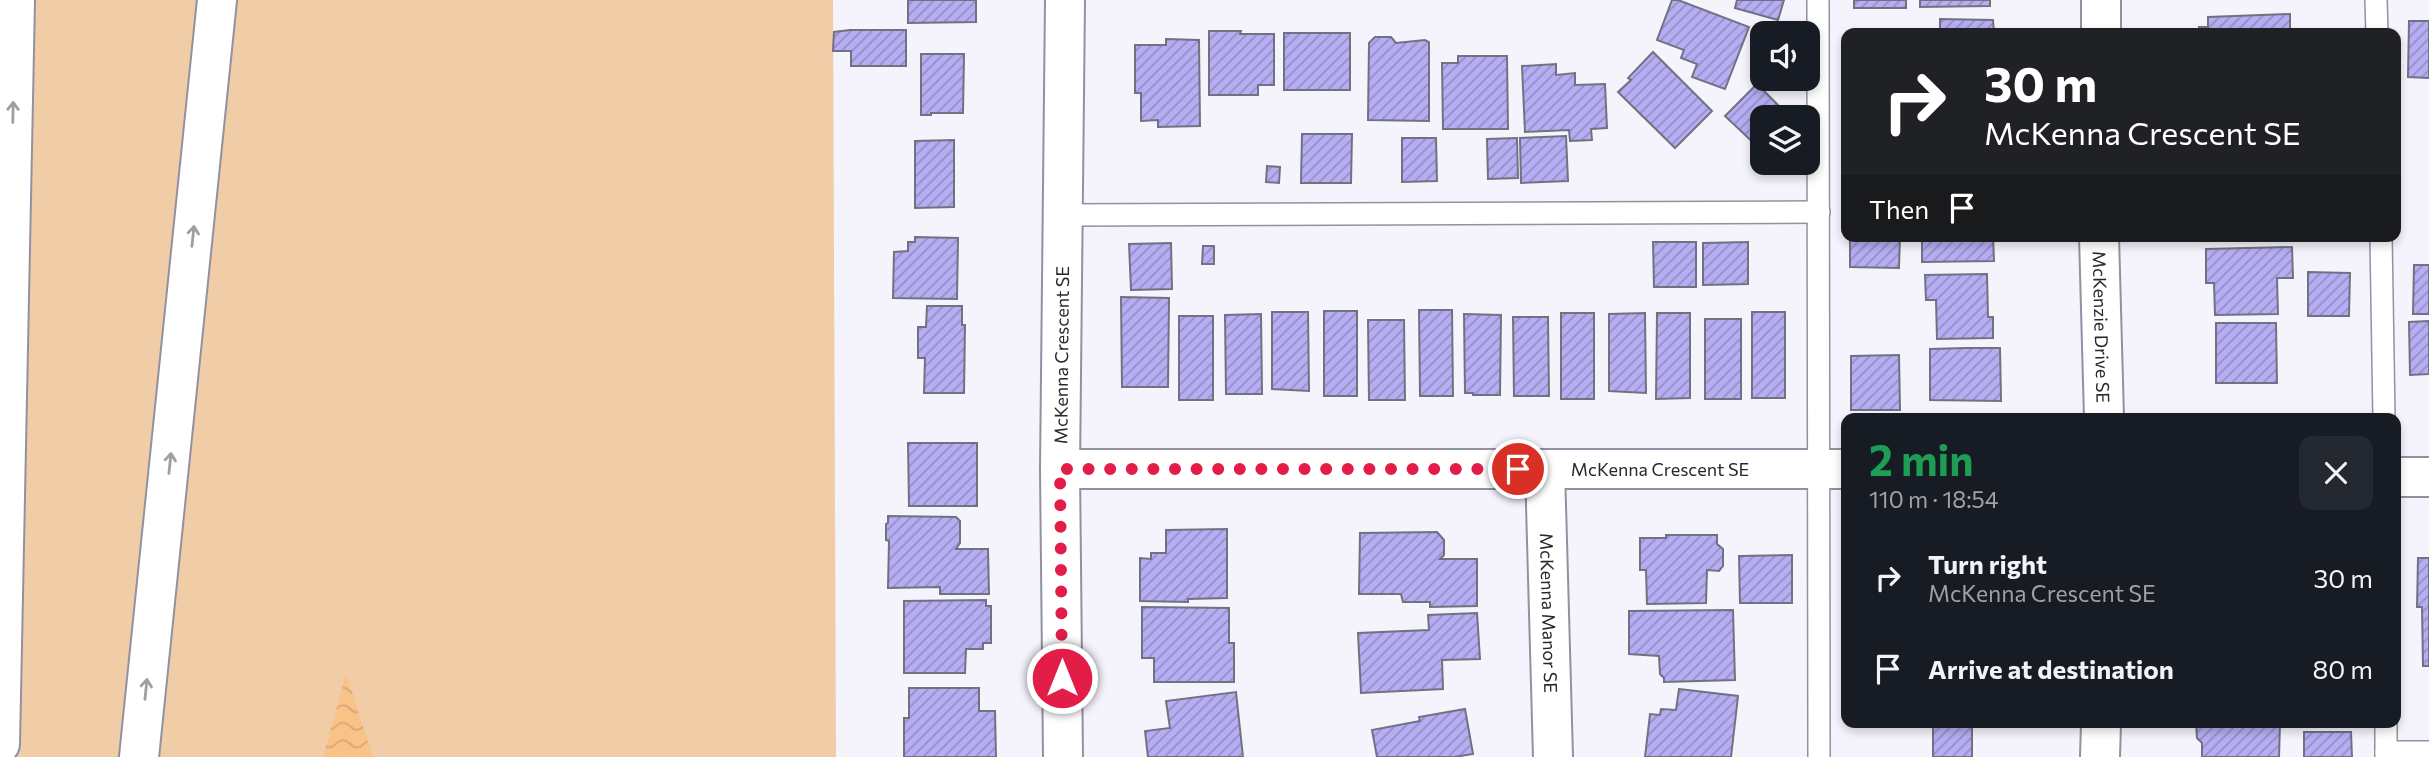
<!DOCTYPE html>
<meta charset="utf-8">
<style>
body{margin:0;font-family:Commissioner,sans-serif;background:#242831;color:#f1f3f6;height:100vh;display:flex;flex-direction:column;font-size:26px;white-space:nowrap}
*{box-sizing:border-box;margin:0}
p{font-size:23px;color:#9ea1a6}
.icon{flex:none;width:38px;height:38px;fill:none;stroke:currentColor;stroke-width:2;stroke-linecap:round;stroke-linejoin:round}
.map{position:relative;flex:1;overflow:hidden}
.sheet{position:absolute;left:1841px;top:413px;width:560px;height:315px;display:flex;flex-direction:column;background:#171b24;border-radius:14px;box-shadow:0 4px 10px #0003}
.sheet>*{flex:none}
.banner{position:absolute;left:1841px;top:28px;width:560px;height:214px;border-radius:14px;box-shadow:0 4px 10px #0003;background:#202124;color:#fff;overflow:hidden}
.controls{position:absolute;left:1750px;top:21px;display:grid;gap:14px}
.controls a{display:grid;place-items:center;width:70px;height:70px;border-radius:14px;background:#171b24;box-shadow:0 4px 10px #0003;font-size:35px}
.pin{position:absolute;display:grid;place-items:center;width:60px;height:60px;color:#fff;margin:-30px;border:4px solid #fff;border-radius:50%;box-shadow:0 2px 7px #0007}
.me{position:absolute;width:77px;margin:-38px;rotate:0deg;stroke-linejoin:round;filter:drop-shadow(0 0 5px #0008)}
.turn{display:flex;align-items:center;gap:24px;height:147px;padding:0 28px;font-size:32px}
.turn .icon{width:91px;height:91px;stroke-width:2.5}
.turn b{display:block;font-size:49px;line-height:60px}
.then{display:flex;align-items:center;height:66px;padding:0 28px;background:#0003;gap:14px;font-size:26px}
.round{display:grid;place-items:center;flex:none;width:74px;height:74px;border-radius:14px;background:#242831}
.overview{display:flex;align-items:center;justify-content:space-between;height:119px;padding:0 28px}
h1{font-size:42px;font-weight:700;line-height:52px;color:#1e9e55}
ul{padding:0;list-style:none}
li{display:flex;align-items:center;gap:21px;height:91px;padding:0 28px}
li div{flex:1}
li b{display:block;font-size:26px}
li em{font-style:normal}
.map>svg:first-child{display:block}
</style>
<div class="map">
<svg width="2429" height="757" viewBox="0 0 2429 757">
<defs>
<pattern id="water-waves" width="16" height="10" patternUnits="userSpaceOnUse" patternTransform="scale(1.75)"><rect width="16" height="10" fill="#f9c388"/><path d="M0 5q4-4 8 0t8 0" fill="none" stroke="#d5a876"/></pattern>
<pattern id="building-hatch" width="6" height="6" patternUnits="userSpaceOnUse" patternTransform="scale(1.75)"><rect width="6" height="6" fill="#b6aef3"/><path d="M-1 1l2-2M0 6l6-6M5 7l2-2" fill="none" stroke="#948ec5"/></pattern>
</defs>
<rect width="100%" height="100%" fill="#f5f4fc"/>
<polygon fill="#f0cda7" points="0,0 833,0 836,757 0,757"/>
<polygon fill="url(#water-waves)" points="346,674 373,757 323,757"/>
<g fill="url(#building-hatch)" stroke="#727181" stroke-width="2">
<polygon points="908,0 976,0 976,22 908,23"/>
<polygon points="1672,0 1678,0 1749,27 1725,89 1692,77 1697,64 1681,58 1684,50 1657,40"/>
<polygon points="1737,0 1784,0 1778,20 1735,8"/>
<rect x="1854" y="0" width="52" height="8"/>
<polygon points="1920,0 1990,0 1990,6 1920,7"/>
<polygon points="2290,14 2290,33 2199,33 2199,27 2208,27 2208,17"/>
<polygon points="1940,19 1993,20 1994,33 1940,33"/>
<polygon points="2409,21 2429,21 2429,78 2408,77"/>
<polygon points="850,30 906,30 906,66 851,66 851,51 833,51 834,32"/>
<polygon points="1209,31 1241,31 1240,34 1274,34 1274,85 1258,85 1258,95 1209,95"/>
<rect x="1284" y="33" width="66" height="57"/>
<polygon points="1375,37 1391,37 1396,43 1425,40 1429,42 1429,121 1368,120 1369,43"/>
<polygon points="1166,39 1199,40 1200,126 1158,127 1158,120 1141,121 1141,93 1135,93 1135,45 1166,45"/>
<polygon points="1653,52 1712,111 1675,148 1618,92 1631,80 1628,78"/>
<polygon points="921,54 964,54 963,113 931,113 931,115 921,115"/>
<polygon points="1458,56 1507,56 1508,129 1443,129 1442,63 1458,63"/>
<polygon points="1556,64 1556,75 1575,73 1575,85 1605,84 1607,128 1591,129 1592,140 1570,141 1569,130 1525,132 1522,66"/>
<polygon points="1757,84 1790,117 1762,117 1762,146 1760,149 1725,116"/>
<polygon points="1302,134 1352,134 1351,183 1301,183"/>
<polygon points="1566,136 1568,181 1521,183 1520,138"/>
<polygon points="1402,138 1436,138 1437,181 1402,182"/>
<polygon points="1517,138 1518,178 1488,179 1487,139"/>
<polygon points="954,140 954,207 915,208 915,141"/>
<polygon points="1267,166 1280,167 1279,183 1266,182"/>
<polygon points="1850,236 1900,236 1899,268 1850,267"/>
<polygon points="1922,236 1993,236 1994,261 1922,262"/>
<polygon points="2310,236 2350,236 2351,238 2310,239"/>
<polygon points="915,237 958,238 957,299 893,298 894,252 908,251 908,242 915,242"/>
<polygon points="1653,242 1696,242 1696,287 1654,287"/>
<polygon points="1748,242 1748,284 1703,285 1703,243"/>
<polygon points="1171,243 1172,289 1131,290 1129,244"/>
<polygon points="1203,246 1214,246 1214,264 1202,264"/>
<polygon points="2292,247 2293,278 2277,278 2278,314 2215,315 2214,283 2206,283 2206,249"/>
<polygon points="2414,265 2429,265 2429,314 2413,314"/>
<polygon points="2308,272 2350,273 2349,316 2308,316"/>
<polygon points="1987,274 1988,317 1993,317 1993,338 1937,339 1936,300 1926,300 1925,275"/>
<polygon points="1121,297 1169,298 1168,387 1122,387"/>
<polygon points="927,306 962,306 962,325 965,325 964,393 924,393 925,358 918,358 918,327 926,327"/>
<polygon points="1419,310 1452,310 1453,396 1420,396"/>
<rect x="1324" y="311" width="33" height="85"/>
<polygon points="1272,312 1308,312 1309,391 1272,389"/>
<rect x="1752" y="312" width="33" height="86"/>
<rect x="1561" y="313" width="33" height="86"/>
<polygon points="1645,313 1646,393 1609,391 1609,314"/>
<polygon points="1657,313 1690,313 1690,398 1656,399"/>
<polygon points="1261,314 1262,394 1226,394 1225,315"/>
<polygon points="1464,314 1501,315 1500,395 1473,395 1473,393 1465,393"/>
<rect x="1179" y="316" width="34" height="84"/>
<polygon points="1513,317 1548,317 1549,396 1514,396"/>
<rect x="1705" y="319" width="36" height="80"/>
<polygon points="1368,320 1404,320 1405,400 1369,400"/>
<polygon points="2429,321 2429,374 2410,375 2409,322"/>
<polygon points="2216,323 2276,323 2277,383 2216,383"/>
<polygon points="1966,348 2000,348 2001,401 1930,400 1930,349"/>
<polygon points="1899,355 1900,410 1851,410 1851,356"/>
<polygon points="908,443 977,443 977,506 909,506"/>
<polygon points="888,516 956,517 960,521 960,543 956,549 988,549 989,594 940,594 940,587 888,588 889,541 886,540 886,524 888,523"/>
<polygon points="1227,529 1227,598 1188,599 1188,602 1140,601 1140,558 1151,559 1151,553 1166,553 1166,530"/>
<polygon points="1437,532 1444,540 1444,555 1440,559 1477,559 1477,606 1430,607 1430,602 1403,602 1401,594 1359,594 1360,533"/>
<polygon points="1666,535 1717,535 1717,544 1723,549 1723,566 1719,571 1707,570 1706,603 1647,604 1646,570 1640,570 1640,538 1666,538"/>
<polygon points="1792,555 1792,603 1740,603 1739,556"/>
<polygon points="2418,558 2429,558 2429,666 2423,666 2422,607 2417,607"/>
<polygon points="986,600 986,606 991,606 991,643 983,643 983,649 966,649 965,673 904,673 904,601"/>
<polygon points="1142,607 1229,608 1229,643 1234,643 1234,682 1154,682 1154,658 1142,658"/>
<polygon points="1733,610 1735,680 1664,682 1664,678 1660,674 1659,656 1629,654 1629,611"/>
<polygon points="1477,613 1480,659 1442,660 1443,689 1361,693 1358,633 1429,630 1428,615"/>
<polygon points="909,688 979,688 979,711 995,711 996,757 904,757 904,718 909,718"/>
<polygon points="1679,689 1738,696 1731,757 1645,757 1650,714 1660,715 1661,709 1676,710"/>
<polygon points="1236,692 1243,757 1148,757 1145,731 1170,728 1166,701"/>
<polygon points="1465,709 1473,754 1454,757 1377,757 1372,730 1420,721 1419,717"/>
<rect x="1933" y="723" width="39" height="34"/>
<polygon points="2196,723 2280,723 2279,757 2202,757 2202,743 2197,738"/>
<polygon points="2304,732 2351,732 2352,757 2304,757"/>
</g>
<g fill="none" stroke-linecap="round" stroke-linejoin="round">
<g stroke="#9291a2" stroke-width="24">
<g id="service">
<polyline points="1818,0 1819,757"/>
<polyline points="2376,0 2377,33"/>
<polyline points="1064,215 1819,212"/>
<polyline points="2381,236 2384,418"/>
<polyline points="2386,723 2386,757"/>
<polyline points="2386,752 2429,752"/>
</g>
</g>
<g stroke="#9291a2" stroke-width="42">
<g id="minor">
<path id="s1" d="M1060 469H1846"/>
<path id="s2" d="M1545 469 1553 757"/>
<polyline points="2396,477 2429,477"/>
<path id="s3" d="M1063 757 1060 469 1065 0"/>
</g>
</g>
<g stroke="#9291a2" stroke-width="42">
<g id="tertiary">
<polyline points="2101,33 2101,0"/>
<path id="s4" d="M2099 236 2104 418"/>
<polyline points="2100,757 2101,723"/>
</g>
</g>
<g stroke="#9291a2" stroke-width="42">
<g id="motorway">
<polyline points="0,744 15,0"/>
<polyline points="139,757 217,0"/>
</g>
</g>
<use href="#service" stroke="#fff" stroke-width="21"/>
<use href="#minor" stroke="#fff" stroke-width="38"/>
<use href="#tertiary" stroke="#fff" stroke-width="38"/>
<use href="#motorway" stroke="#fff" stroke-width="38"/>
</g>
<defs><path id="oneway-shaft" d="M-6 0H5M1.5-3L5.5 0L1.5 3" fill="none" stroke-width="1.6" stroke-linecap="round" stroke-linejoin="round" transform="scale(1.75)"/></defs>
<g stroke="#9f9ea1">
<use href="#oneway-shaft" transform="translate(13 112) rotate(-89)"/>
<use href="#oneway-shaft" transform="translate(193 236) rotate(-84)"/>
<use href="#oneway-shaft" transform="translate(170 463) rotate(-84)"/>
<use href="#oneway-shaft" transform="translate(146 689) rotate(-84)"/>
</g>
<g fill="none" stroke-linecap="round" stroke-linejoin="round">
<polyline stroke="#e11d48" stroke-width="12" stroke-dasharray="0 21.6" points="1062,678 1060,469 1518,469"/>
</g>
<g text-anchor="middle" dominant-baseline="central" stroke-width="5" stroke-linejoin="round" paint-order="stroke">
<g font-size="18" fill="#29282f" stroke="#fff">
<text stroke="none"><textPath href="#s4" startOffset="91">McKenzie Drive SE</textPath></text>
<text stroke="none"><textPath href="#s3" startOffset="402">McKenna Crescent SE</textPath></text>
<text stroke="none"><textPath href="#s1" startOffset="600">McKenna Crescent SE</textPath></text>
<text stroke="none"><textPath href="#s2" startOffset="144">McKenna Manor SE</textPath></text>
</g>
</g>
</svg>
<div class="controls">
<a><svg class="icon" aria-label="sound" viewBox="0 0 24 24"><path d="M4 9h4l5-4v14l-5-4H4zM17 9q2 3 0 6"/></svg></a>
<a><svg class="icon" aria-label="layers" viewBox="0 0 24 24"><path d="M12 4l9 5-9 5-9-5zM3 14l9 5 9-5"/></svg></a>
</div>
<div class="pin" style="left:1518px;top:469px;background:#d93025"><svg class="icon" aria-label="arrive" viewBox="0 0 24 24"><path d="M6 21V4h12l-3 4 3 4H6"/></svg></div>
<svg class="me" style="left:1062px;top:678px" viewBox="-20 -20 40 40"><circle r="17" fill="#e11d48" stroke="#fff" stroke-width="3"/><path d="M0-11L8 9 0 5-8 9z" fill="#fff"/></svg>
<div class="banner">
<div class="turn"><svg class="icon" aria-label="right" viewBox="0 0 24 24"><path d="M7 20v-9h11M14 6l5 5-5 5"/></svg><div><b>30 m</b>McKenna Crescent SE</div></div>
<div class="then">Then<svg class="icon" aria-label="arrive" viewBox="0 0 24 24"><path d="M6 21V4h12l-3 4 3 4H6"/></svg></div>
</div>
<section class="sheet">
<div class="overview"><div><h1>2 min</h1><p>110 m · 18:54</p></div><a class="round"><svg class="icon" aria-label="close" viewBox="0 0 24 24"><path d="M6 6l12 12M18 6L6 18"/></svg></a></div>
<ul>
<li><svg class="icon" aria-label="right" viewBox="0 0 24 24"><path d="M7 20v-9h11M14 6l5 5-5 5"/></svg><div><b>Turn right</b><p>McKenna Crescent SE</p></div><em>30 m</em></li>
<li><svg class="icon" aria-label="arrive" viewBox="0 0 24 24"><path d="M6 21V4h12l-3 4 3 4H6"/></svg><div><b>Arrive at destination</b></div><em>80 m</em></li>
</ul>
</section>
</div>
